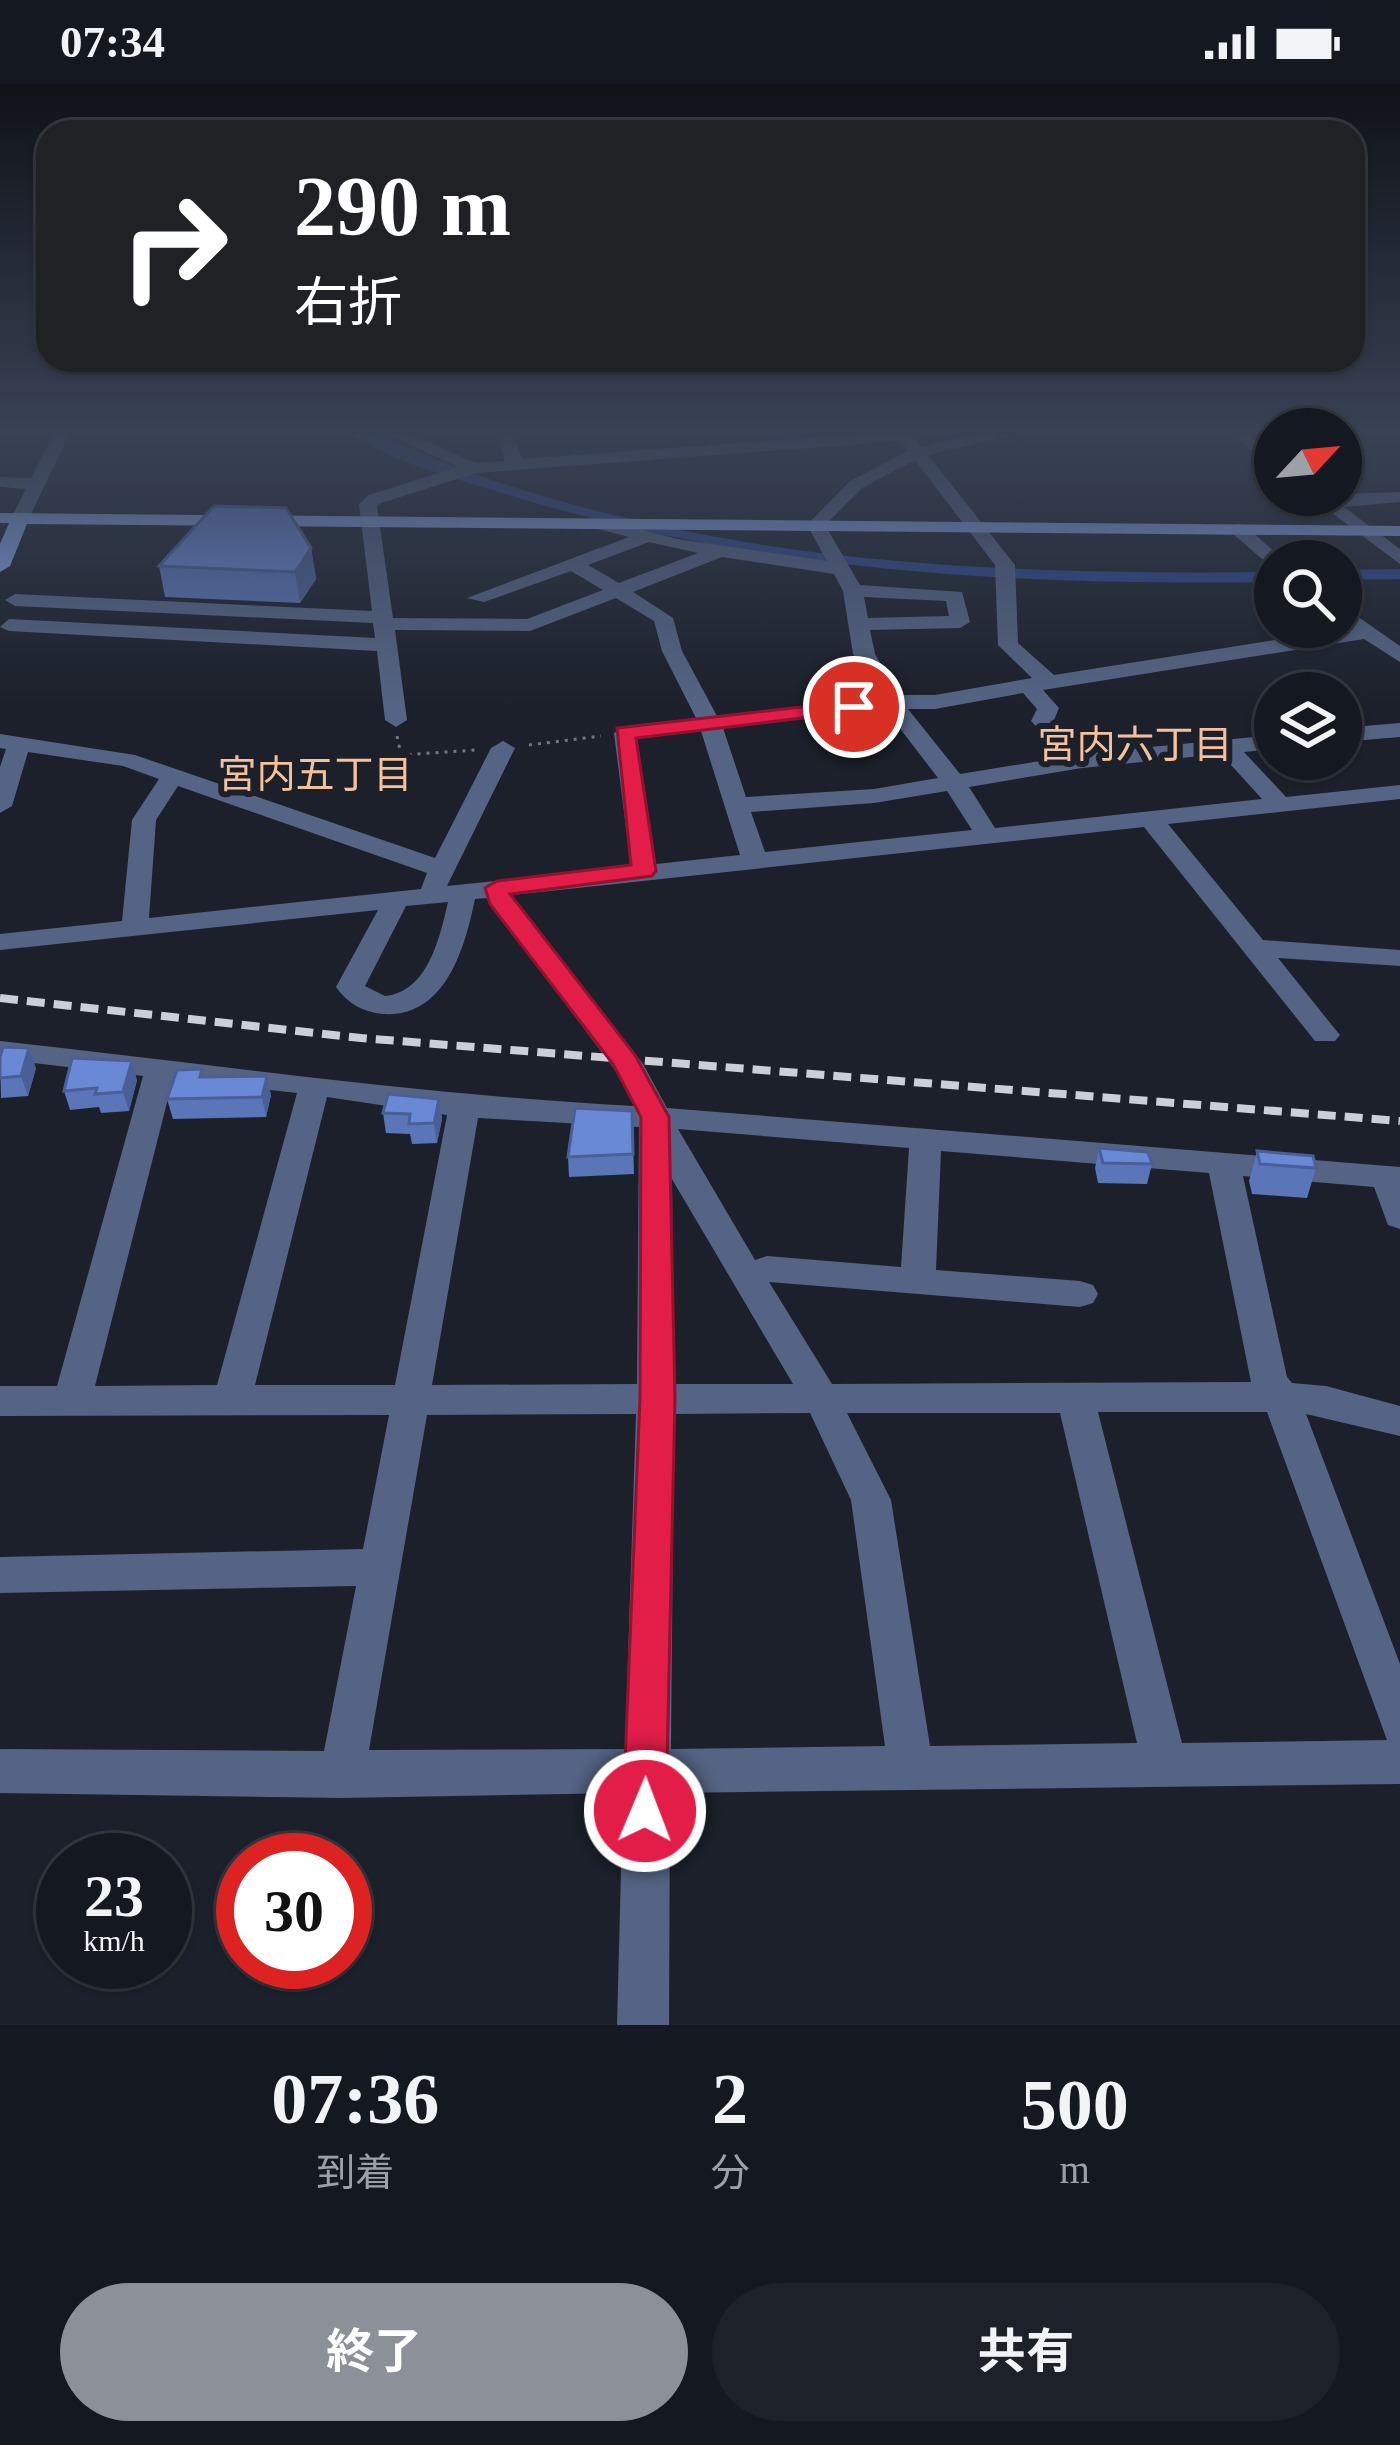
<!DOCTYPE html>
<html lang="ja">
<meta charset="utf-8">
<style>
body{margin:0;font-family:"Times New Roman","Noto Sans JP",serif;background:#1d2129;color:#f1f3f6;height:100vh;display:flex;flex-direction:column;font-size:45px;white-space:nowrap}
*{box-sizing:border-box;margin:0}
p{font-size:39px;color:#9da0a5}
.icon{flex:none;width:66px;height:66px;fill:none;stroke:currentColor;stroke-width:2;stroke-linecap:round;stroke-linejoin:round}
.map{position:relative;height:1941px;overflow:hidden}
.side{display:flex;flex-direction:column;background:#141820;flex:1}
.side>*{flex:none}
.guide{position:absolute;left:36px;top:36px;width:1329px;height:252px;border-radius:36px;box-shadow:0 3px 9px #0004,0 0 0 3px #33373e;background:#202124;color:#fff;overflow:hidden}
.needle{width:78px;rotate:64deg}
.fabs{position:absolute;left:1254px;top:324px;display:grid;gap:24px}
.fabs a{display:grid;place-items:center;width:108px;height:108px;border-radius:50%;background:#141820;box-shadow:0 3px 9px #0004,0 0 0 3px #33373e;font-size:60px}
.speed{position:absolute;left:36px;top:1749px;display:flex;gap:24px;font-size:60px;font-weight:700;text-align:center}
.speed>*{display:grid;place-content:center;width:156px;height:156px;border-radius:50%;background:#141820;box-shadow:0 3px 9px #0004,0 0 0 3px #33373e;line-height:1}
.speed small{font-size:30px;font-weight:400}
.speed .limit{border:18px solid #d22;background:#fff;color:#111}
.pin{position:absolute;display:grid;place-items:center;width:102px;height:102px;color:#fff;margin:-51px;border:6px solid #fff;border-radius:50%;box-shadow:0 3px 12px #0007}
.me{position:absolute;width:132px;margin:-66px;rotate:1deg;stroke-linejoin:round;filter:drop-shadow(0 0 9px #0008)}
.turn{display:flex;align-items:center;gap:42px;height:252px;padding:0 60px;font-size:54px}
.turn .icon{width:156px;height:156px;stroke-width:2.5}
.turn b{display:block;font-size:84px;line-height:102px}
.eta{display:flex;justify-content:space-evenly;align-items:center;height:204px;text-align:center}
.eta b{font-size:72px;font-weight:700;line-height:84px}
.action{display:flex;gap:24px;margin-top:auto;padding:24px 60px}
.action a{flex:1;height:138px;border-radius:72px;background:#8c9099;color:#fff;font-size:48px;font-weight:700;line-height:138px;text-align:center}
.action a+a{background:#1d2129;color:#f1f3f6}
.status{display:flex;justify-content:space-between;align-items:center;height:84px;padding:0 60px;background:#141820;direction:ltr}
.status svg{height:33px;fill:currentColor}
.map>svg:first-child{display:block}
</style>
<div class="status"><b>07:34</b><svg viewBox="0 0 49 12"><path d="M0 12V9h3v3zM5 12V6h3v6zM10 12V3h3v9zM15 12V0h3v12zM26 1h20v11H26zM47 4h2v5h-2z"/></svg></div>
<div class="map">
<svg width="1400" height="1941" viewBox="0 0 1400 1941">
<rect width="100%" height="100%" fill="#1b202a"/>
<g fill="none" stroke-linecap="round" stroke-linejoin="round">
<g fill="#2d468d" fill-rule="evenodd">
<path d="M348 349C390 349 430 375 469 388 541 414 616 433 690 448 883 486 1079 490 1275 488V498C1016 502 759 488 509 411 460 396 390 377 348 349Z"/>
<polygon points="1400,485 1400,495 1341,496 1341,486"/>
</g>
<g stroke="#747881" stroke-width="3" stroke-dasharray="3 6" stroke-linecap="butt">
<polyline points="397,652 401,671 476,666"/>
<polyline points="529,661 601,652"/>
</g>
<g fill="#556484" fill-rule="evenodd">
<polygon points="54,349 70,349 29,434 14,438 11,434 26,405 0,403 0,393 31,394"/>
<path d="M384 349H407L476 379 505 377 496 349H512L522 375 874 349H910L921 363 978 349H1022L928 371 1015 481 1018 559 1054 591 1351 544 1341 537V521L1400 562V578L1364 555 1043 606 1059 624 1054 636 1088 669 1275 651V665L1244 668 1286 713 1400 701V715L1168 740 1263 856 1400 866V882L1278 874 1335 945 1340 951 1335 957H1315L1144 743 512 811 643 980 667 1024 1400 1083V1145L1388 1141 1374 1103 1243 1092 1287 1293 1292 1299 1326 1302 1400 1322V1352L1306 1330 1400 1580V1700L670 1709 669 1941H617L623 1709 342 1714 0 1709V1665L324 1667 356 1502 0 1509V1473L363 1465 389 1331 0 1332V1302H57L143 992 0 975V957C211 980 422 1011 634 1022L618 990 486 814 475 815C465 863 446 934 383 930 363 928 348 920 336 903L378 826 0 866V850L122 837 132 736 159 695 123 682 28 668 12 722 0 729V683L6 665 0 664V650L135 671 435 774 491 664 503 657 515 664 447 802 631 783 614 649 625 642 696 634 662 567 654 537 616 514 530 547 395 546 407 636 396 643 385 636 377 567 9 547 0 543 9 535 375 554 373 539 15 522 5 516 15 510 372 527 359 420 369 411 458 383ZM900 357 908 367 850 397 807 441 827 477 678 455 600 435 594 436V444L629 453 467 514 484 518 571 487 603 506 527 535 393 534 377 422 381 419 476 389ZM915 376 995 481 998 561 1032 594 935 611H898L875 570 870 546 960 544 970 538 962 508 860 501 825 441 862 404ZM649 458 698 469 619 499 588 481ZM722 473 834 490 843 507 853 570 877 613 717 632 682 567 673 534 633 508ZM864 513 946 517 949 532 868 534ZM1023 609 1037 625 1031 637 1065 673 960 690 908 625H935ZM885 625 938 694 874 705 746 713 723 644ZM701 647 740 771 656 780 637 654ZM1221 670 1262 715 995 744 969 703 1082 684ZM178 702 427 789 421 805 149 834 156 736ZM947 707 972 746 765 768 751 728 874 719ZM448 818C440 853 428 908 385 912L365 902 406 822ZM173 995 297 1009 217 1301 95 1302ZM327 1013 447 1031 395 1301H255ZM478 1034 639 1043 637 1300 432 1301ZM678 1045 909 1064 901 1183 767 1172 755 1176ZM941 1067 1209 1089 1251 1298 832 1300 769 1198 1080 1223 1093 1219 1098 1210 1093 1201 1080 1197 936 1186ZM672 1095 676 1102 793 1300H674ZM1098 1328H1267L1387 1656 1182 1659ZM810 1329 851 1416 885 1662 671 1665 674 1330ZM847 1329H1060L1137 1659 930 1662 891 1416ZM636 1330 625 1665 369 1666 427 1331Z"/>
<polygon points="1228,349 1247,349 1275,371 1275,384"/>
<polygon points="1400,408 1400,418 1344,423 1400,465 1400,480 1308,411"/>
<polygon points="1238,440 1244,441 1285,477 1269,481 1232,449 1229,445"/>
<polygon points="1400,639 1400,653 1341,658 1341,644"/>
</g>
<polygon fill="#8ba7eb" fill-rule="evenodd" points="0,429 1400,442 1400,452 27,440 10,482 0,488 0,460 9,439 0,439"/>
<polyline stroke="#cccfd7" stroke-width="8" stroke-dasharray="18 9" stroke-linecap="butt" points="0,914 361,954 1400,1037"/>
</g>
<g fill="#5a75b8">
<polygon points="311,464 316,495 300,519 165,513 159,482"/>
<polygon points="0,973 36,984 28,1012 1,1014"/>
<polygon points="204,993 271,1011 266,1033 173,1035 167,1015"/>
<polygon points="137,996 129,1027 101,1029 99,1023 70,1026 64,1007"/>
<polygon points="439,1015 442,1035 437,1059 412,1060 410,1050 386,1049 383,1029"/>
<polygon points="632,1027 634,1090 569,1093 568,1073"/>
<polygon points="1099,1064 1152,1080 1147,1100 1098,1099 1095,1084"/>
<polygon points="1257,1067 1316,1084 1307,1114 1252,1110 1249,1097"/>
</g>
<g fill="#4a5f96">
<polygon points="311,464 316,495 300,519 295,488"/>
<polygon points="29,964 36,984 28,1012 21,992"/>
<polygon points="132,977 137,996 129,1027 123,1008"/>
<polygon points="267,992 271,1011 266,1033 262,1013"/>
<polygon points="439,1015 442,1035 437,1059 434,1039"/>
</g>
<g fill="#6988d6" stroke="#4a5f96" stroke-width="3">
<polygon points="214,422 286,424 311,464 295,488 159,482"/>
<polygon points="3,963 29,964 21,992 0,994 0,973"/>
<polygon points="72,974 132,977 123,1008 95,1010 97,1004 64,1007"/>
<polygon points="202,985 200,993 267,992 262,1013 167,1015 177,986"/>
<polygon points="388,1010 439,1015 434,1039 409,1040 410,1030 383,1029"/>
<polygon points="575,1024 632,1027 633,1070 568,1073"/>
<polygon points="1099,1064 1148,1068 1152,1080 1103,1079"/>
<polygon points="1257,1067 1313,1072 1316,1084 1260,1080"/>
</g>
<linearGradient id="sky" x2="0" y2="1"><stop stop-color="#0f1217"/><stop offset="0.56" stop-color="#394255"/><stop offset="1" stop-color="#394255" stop-opacity="0"/></linearGradient>
<rect width="1400" height="621" fill="url(#sky)"/>
<polygon fill="#e11d48" stroke="#92132f" stroke-width="3" points="854,617 861,619 861,627 636,654 656,787 652,792 510,810 635,971 669,1033 675,1314 666,1727 660,1742 645,1748 630,1742 623,1727 640,1314 641,1033 613,980 490,820 485,804 497,797 631,781 617,644"/>
<g text-anchor="middle" dominant-baseline="central" stroke-width="12" stroke-linejoin="round" paint-order="stroke">
<g font-size="39" fill="#f6c09a" stroke="#1b202a">
<text x="1135" y="660">宮内六丁目</text>
<text x="315" y="690">宮内五丁目</text>
</g>
</g>
</svg>
<div class="fabs">
<a><svg class="needle" viewBox="-14 -14 28 28"><path d="M0-13l5 13h-10z" fill="#e53935"/><path d="M0 13l5-13h-10z" fill="#9da0a5"/></svg></a>
<a><svg class="icon" aria-label="search" viewBox="0 0 24 24"><circle cx="10" cy="10" r="6"/><path d="M15 15l6 6"/></svg></a>
<a><svg class="icon" aria-label="layers" viewBox="0 0 24 24"><path d="M12 4l9 5-9 5-9-5zM3 14l9 5 9-5"/></svg></a>
</div>
<div class="speed"><div>23<small>km/h</small></div><div class="limit">30</div></div>
<div class="pin" style="left:854px;top:623px;background:#d93025"><svg class="icon" aria-label="arrive" viewBox="0 0 24 24"><path d="M6 21V4h12l-3 4 3 4H6"/></svg></div>
<svg class="me" style="left:645px;top:1727px" viewBox="-20 -20 40 40"><circle r="17" fill="#e11d48" stroke="#fff" stroke-width="3"/><path d="M0-11L8 9 0 5-8 9z" fill="#fff"/></svg>
<div class="guide">
<div class="turn"><svg class="icon" aria-label="right" viewBox="0 0 24 24"><path d="M7 20v-9h11M14 6l5 5-5 5"/></svg><div><b>290 m</b>右折</div></div>
</div>
</div>
<section class="side">
<div class="eta">
<div><b>07:36</b><p>到着</p></div>
<div><b>2</b><p>分</p></div>
<div><b>500</b><p>m</p></div>
</div>
<div class="action"><a>終了</a><a>共有</a></div>
</section>
